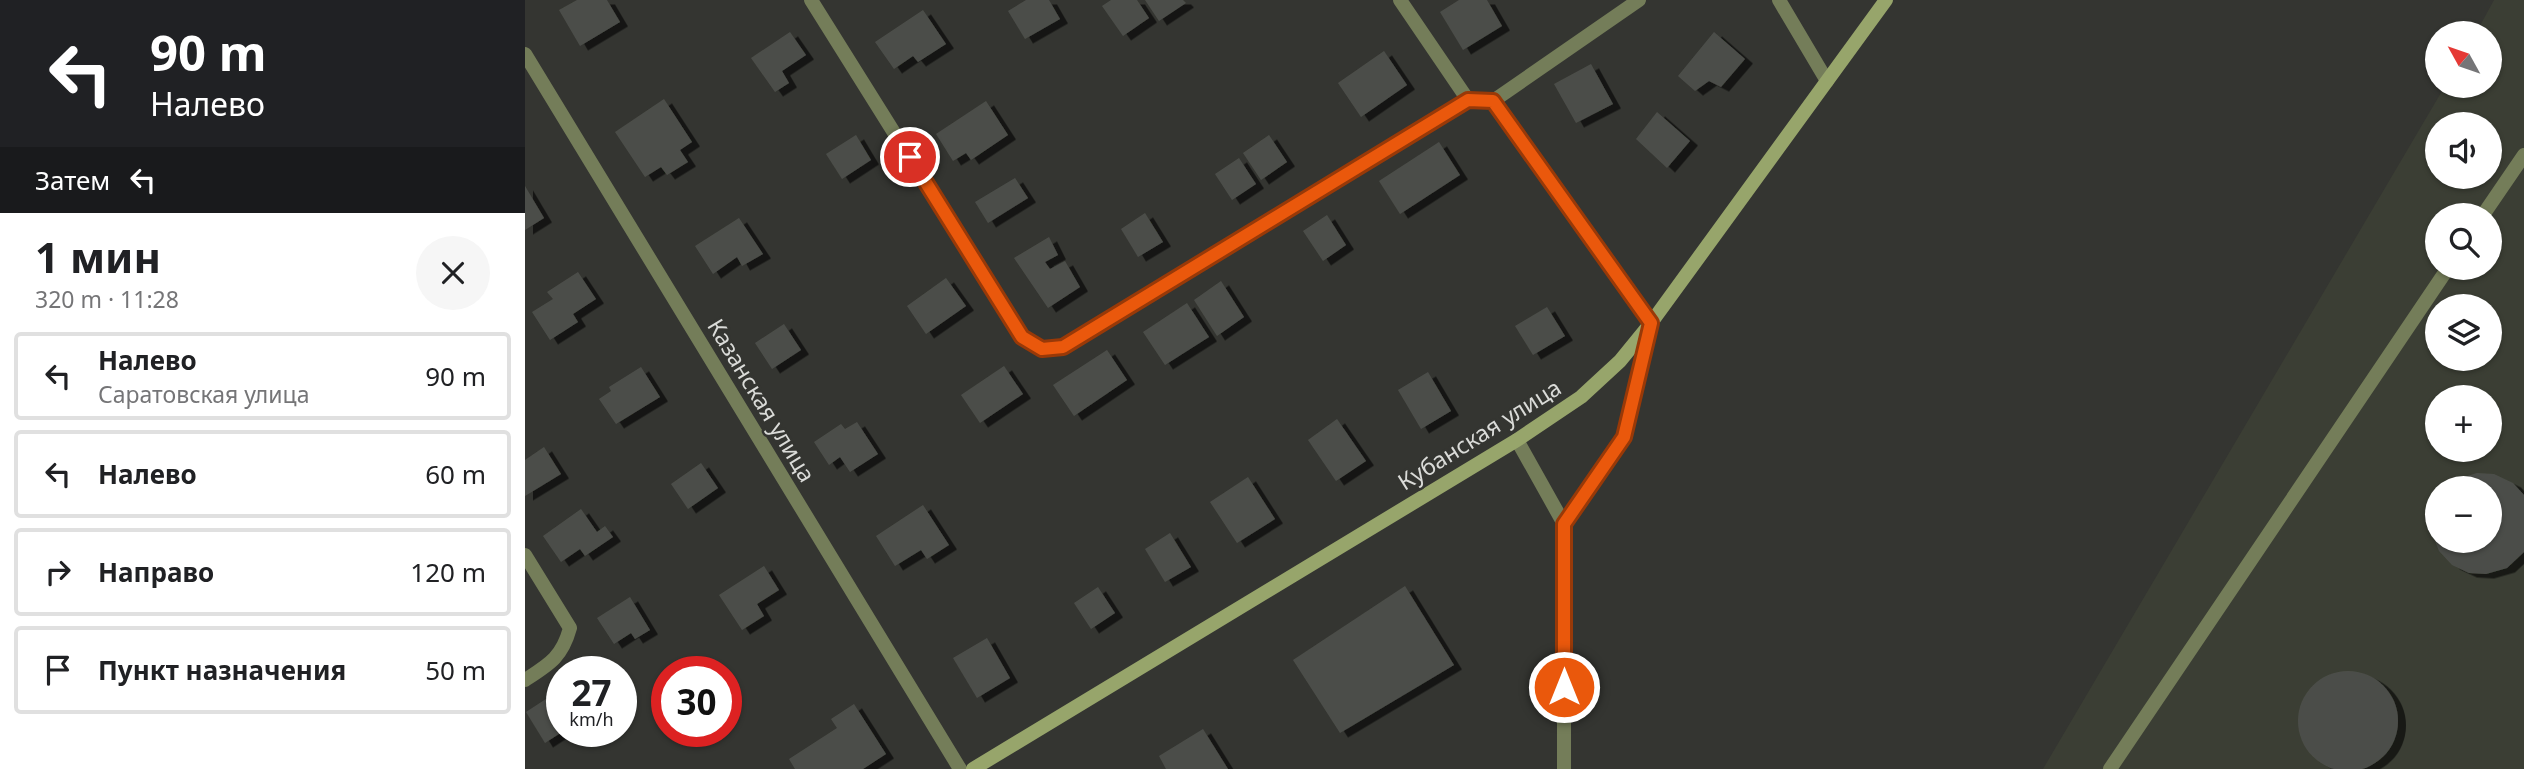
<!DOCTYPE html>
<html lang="ru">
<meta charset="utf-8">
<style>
body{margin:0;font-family:"Noto Sans",sans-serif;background:#f6f6f6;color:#202124;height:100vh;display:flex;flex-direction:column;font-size:26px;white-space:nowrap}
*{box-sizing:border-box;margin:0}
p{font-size:23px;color:#757577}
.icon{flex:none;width:38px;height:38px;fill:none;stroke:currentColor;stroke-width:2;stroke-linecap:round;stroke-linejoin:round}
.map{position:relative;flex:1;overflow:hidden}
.sheet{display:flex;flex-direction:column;background:#fff;width:525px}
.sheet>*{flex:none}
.guide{background:#202124;color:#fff;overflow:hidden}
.needle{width:46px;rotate:310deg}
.controls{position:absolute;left:1900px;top:21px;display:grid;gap:14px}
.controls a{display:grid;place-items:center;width:77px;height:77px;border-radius:50%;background:#fff;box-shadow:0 2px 5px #0004;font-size:35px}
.speed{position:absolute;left:21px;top:656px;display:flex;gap:14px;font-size:35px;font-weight:700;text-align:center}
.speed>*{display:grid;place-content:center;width:91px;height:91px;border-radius:50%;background:#fff;box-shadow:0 2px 5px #0004;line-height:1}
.speed small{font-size:18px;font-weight:400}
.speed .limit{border:10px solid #d22;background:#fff;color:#111}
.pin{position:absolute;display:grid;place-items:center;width:60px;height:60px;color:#fff;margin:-30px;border:4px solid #fff;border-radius:50%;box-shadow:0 2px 7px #0007}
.me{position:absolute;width:77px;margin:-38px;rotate:0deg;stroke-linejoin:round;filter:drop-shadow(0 0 5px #0008)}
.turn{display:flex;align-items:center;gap:24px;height:147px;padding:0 35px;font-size:32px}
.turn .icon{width:91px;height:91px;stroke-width:2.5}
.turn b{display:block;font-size:49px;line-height:60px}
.then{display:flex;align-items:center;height:66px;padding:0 35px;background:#0003;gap:14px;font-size:26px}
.round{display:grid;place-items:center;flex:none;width:74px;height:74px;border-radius:37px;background:#f6f6f6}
.summary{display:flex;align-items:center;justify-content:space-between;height:119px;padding:0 35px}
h1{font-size:42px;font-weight:700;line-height:52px}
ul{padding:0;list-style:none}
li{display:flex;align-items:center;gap:21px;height:88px;margin:0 14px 10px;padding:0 21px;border:4px solid #e0e0e0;border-radius:7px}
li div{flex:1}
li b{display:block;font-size:26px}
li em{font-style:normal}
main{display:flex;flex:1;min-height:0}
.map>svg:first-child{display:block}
</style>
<main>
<section class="sheet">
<div class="guide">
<div class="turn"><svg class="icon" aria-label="left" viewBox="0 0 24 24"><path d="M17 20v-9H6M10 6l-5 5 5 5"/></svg><div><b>90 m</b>Налево</div></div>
<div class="then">Затем<svg class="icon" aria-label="left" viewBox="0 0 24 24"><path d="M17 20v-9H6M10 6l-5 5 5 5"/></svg></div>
</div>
<div class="summary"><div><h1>1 мин</h1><p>320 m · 11:28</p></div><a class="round"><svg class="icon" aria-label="close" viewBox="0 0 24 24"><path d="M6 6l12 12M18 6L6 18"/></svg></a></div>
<ul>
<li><svg class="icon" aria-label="left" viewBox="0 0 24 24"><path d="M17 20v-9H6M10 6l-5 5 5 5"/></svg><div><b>Налево</b><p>Саратовская улица</p></div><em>90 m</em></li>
<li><svg class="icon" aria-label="left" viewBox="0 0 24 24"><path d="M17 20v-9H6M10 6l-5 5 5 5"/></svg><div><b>Налево</b></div><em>60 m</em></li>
<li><svg class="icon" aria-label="right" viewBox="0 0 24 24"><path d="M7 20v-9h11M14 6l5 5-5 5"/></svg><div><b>Направо</b></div><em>120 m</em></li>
<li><svg class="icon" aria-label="arrive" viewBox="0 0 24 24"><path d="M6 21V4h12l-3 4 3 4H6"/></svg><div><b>Пункт назначения</b></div><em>50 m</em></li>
</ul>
</section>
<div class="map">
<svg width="1999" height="769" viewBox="0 0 1999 769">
<defs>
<filter id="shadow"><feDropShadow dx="8" dy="4.5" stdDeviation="0" flood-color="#0009"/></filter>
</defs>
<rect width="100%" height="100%" fill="#343531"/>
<path fill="#3b3e34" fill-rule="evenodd" d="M1969 0H1999V769H1518L1920 86H1965V33H1951ZM1913 124H1965V177H1913ZM1913 215H1965V268H1913ZM1913 306H1965V359H1913ZM1913 397H1965V450H1913ZM1913 488H1965V541H1913Z"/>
<g fill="#4c4e49" filter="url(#shadow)">
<polygon points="52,0 82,0 95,22 55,46 34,10"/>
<polygon points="501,0 524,0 535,19 500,39 483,11"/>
<polygon points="586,0 612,0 624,18 598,36 577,6"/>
<polygon points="620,0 658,0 661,3 634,21"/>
<polygon points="934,0 962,0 977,26 938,50 915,12"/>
<polygon points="398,10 421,44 393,62 388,56 369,69 350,42"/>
<polygon points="265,32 281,55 257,71 264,83 250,92 226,58"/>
<polygon points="1189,32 1220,59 1196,87 1184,81 1170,91 1153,76"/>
<polygon points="859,51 882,85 836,117 813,83"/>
<polygon points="1066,64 1088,104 1051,123 1029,84"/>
<polygon points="139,99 167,142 155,150 163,162 142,175 136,167 120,177 90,132"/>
<polygon points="461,101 483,135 446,160 441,153 428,161 411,134"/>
<polygon points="1132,112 1165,141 1142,168 1111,139"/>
<polygon points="331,135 346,160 317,179 301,154"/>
<polygon points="744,135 762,162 736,180 718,153"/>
<polygon points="914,142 935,175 875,214 854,181"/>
<polygon points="714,158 731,184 707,200 690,174"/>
<polygon points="490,178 503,198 463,223 450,202"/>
<polygon points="0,186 19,218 0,230"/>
<polygon points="620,213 638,242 613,257 596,229"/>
<polygon points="802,215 821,245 798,261 778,231"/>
<polygon points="214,218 238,254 217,266 212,257 188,274 170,246"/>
<polygon points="524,237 533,255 520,262 525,269 540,261 555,287 523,308 489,258"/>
<polygon points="53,272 71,299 48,314 53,322 25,340 7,312 28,299 22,292"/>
<polygon points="421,278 441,306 401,334 382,306"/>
<polygon points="696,281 719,317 692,336 669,300"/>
<polygon points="662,303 684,337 640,365 618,332"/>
<polygon points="1022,307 1040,336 1008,355 990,326"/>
<polygon points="259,324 276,350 247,369 230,343"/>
<polygon points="582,350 602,380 549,416 528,385"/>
<polygon points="479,366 498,394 455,423 436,395"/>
<polygon points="116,367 135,397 91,424 74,399 86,391 84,387"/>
<polygon points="903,372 926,411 896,429 873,390"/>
<polygon points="812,419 841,461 811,481 783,440"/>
<polygon points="332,422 353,454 325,472 315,457 304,465 289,442 316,424 320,429"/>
<polygon points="19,447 36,474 0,496 0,460"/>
<polygon points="176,463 193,488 163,509 146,484"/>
<polygon points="1952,473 1969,474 1988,483 1999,495 1999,552 1982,568 1961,574 1944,573 1927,565 1914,551 1906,530 1908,512 1913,501 1913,541 1965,541 1965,488 1921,488 1933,479"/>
<polygon points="723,477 750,519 712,543 685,502"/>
<polygon points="398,505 424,545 402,559 396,550 370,566 351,536"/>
<polygon points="56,509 72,532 80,526 88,537 60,556 55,549 36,562 18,536"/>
<polygon points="645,533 666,567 640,582 620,549"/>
<polygon points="239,566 254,590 232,604 239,616 217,630 194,595"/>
<polygon points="880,586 929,665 815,733 768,660"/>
<polygon points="573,587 590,613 566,629 549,603"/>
<polygon points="105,597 125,630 110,639 106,633 89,644 72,618"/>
<polygon points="462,638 485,678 452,698 428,658"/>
<circle cx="1823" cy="721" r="50"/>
<polygon points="27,695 37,711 37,732 20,743 1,712"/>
<polygon points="329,704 361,754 338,769 270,769 264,759 312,728 306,719"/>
<polygon points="678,729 703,769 641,769 634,756"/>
</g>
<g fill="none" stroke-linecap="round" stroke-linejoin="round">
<g stroke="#747d59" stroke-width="14">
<polyline points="1958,215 1999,155"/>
<polyline points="1585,769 1923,268"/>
</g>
<g stroke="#747d59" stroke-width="14">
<polyline points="286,0 497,337 517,349 538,347 943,100"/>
<polyline points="875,0 943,100 968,101 1126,323 1099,437 1039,524 1039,769"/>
<polyline points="1254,0 1302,81"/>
<polyline points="0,54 435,769"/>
<polyline points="968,101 1114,0"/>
<polyline points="992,440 1039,524"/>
<path d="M0 555 45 628C37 657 25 664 0 680"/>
</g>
<polyline stroke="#97a56b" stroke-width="14" points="448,769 992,440 1056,397 1095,361 1126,323 1361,0"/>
</g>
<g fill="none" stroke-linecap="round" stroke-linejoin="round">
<g stroke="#983908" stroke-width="18">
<polyline id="route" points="385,157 497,337 517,349 538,347 943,100 968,101 1126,323 1099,437 1039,524 1039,687"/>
</g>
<use href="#route" stroke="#ea580c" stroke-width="12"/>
</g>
<g text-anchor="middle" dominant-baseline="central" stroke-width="5" stroke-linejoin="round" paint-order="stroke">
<g font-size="23" fill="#dadbd8" stroke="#343531">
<text transform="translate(237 400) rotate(59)">Казанская улица</text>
<text transform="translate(954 434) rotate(-32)">Кубанская улица</text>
</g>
</g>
</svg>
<div class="controls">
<a><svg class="needle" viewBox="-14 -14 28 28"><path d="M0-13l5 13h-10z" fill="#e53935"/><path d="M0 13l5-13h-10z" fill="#757577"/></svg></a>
<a><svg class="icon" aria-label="sound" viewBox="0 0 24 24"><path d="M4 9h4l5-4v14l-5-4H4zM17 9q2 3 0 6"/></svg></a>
<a><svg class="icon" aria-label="search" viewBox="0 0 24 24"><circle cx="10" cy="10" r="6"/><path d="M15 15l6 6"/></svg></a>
<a><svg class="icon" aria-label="layers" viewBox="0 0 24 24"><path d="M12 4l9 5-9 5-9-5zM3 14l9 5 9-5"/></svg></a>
<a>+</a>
<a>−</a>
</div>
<div class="speed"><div>27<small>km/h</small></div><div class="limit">30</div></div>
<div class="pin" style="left:385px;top:157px;background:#d93025"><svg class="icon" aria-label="arrive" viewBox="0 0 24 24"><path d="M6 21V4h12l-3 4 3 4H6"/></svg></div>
<svg class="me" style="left:1039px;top:687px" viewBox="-20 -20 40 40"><circle r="17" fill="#ea580c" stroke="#fff" stroke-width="3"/><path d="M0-11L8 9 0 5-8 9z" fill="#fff"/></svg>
</div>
</main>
